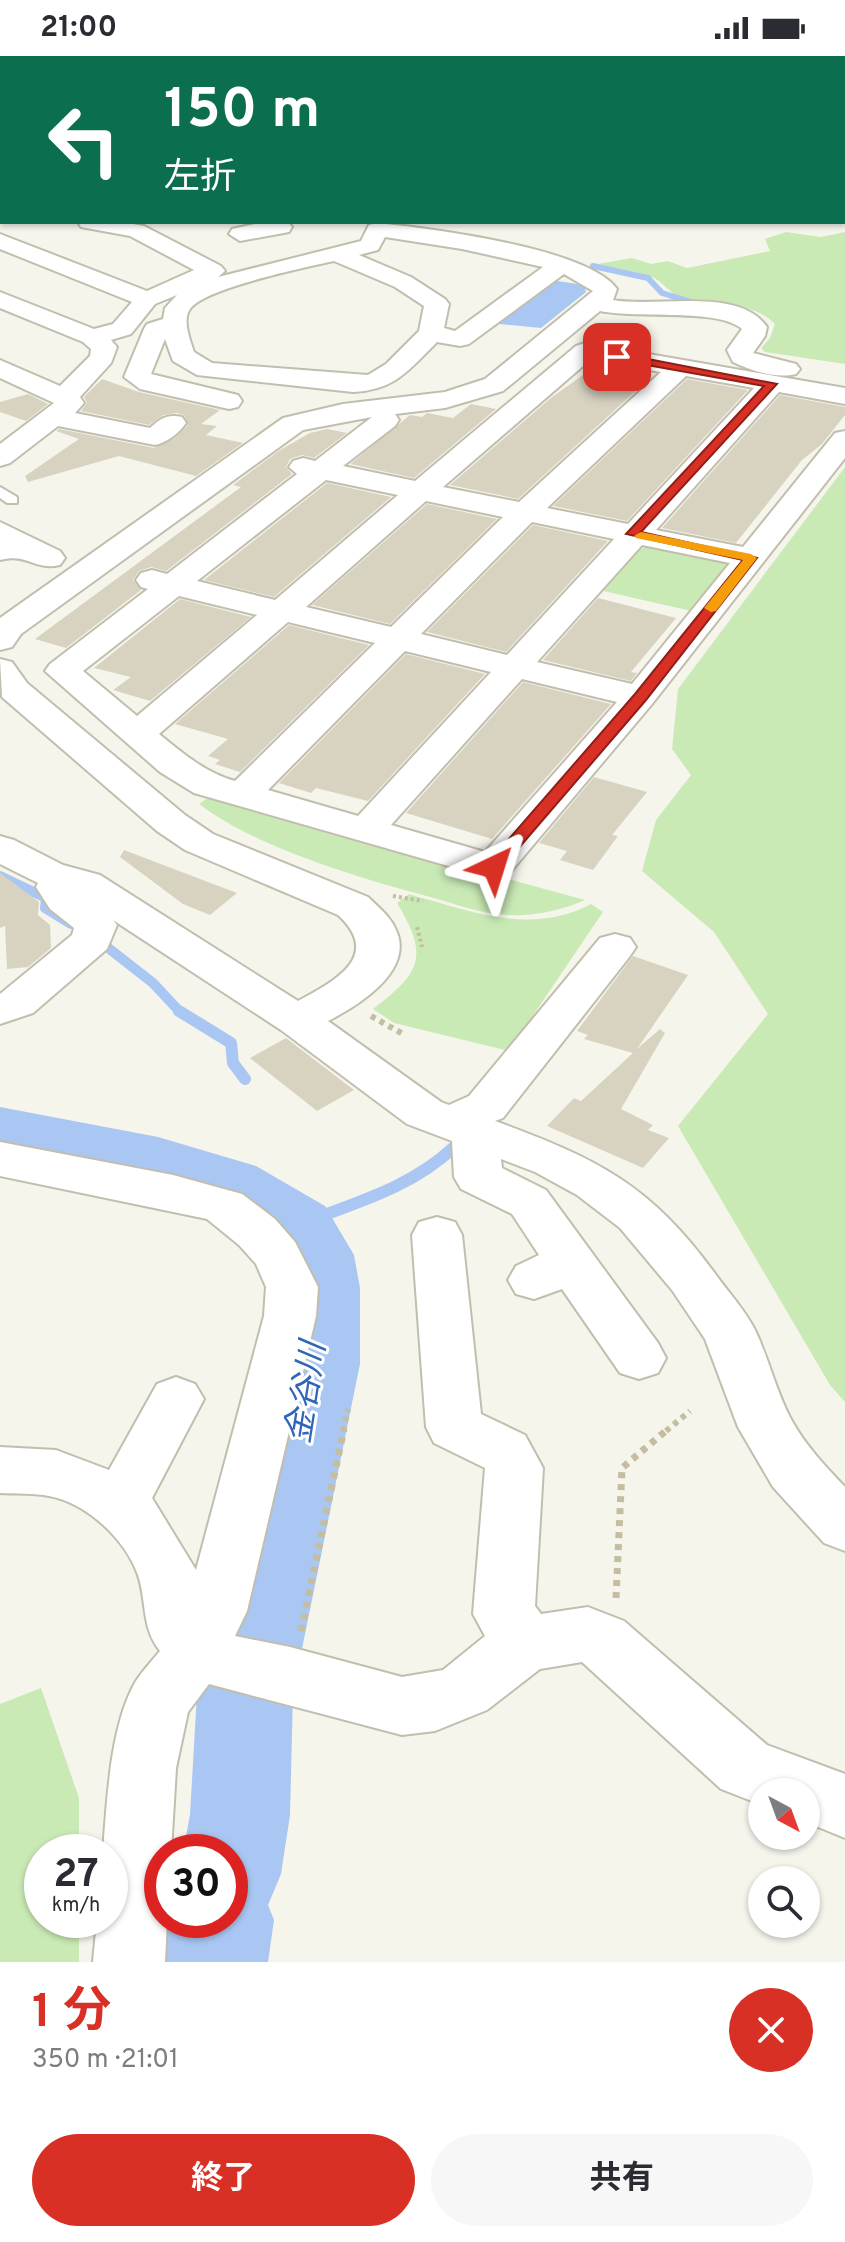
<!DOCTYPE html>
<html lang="ja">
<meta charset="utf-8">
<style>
body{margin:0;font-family:Overpass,"Noto Sans JP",sans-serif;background:#f7f7f7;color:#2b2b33;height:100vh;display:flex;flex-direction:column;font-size:30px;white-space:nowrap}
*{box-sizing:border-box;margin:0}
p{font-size:26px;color:#7c7c81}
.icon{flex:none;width:44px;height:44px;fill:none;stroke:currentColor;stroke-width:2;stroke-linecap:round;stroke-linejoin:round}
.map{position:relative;height:1906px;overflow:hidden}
.drawer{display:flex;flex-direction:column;background:#fff;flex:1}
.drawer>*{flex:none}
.banner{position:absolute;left:0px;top:0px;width:846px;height:168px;box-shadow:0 2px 6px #0004;background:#0b6e4f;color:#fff;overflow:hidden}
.needle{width:52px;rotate:139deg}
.fabs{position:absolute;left:748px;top:1722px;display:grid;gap:16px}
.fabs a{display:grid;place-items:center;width:72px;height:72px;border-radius:50%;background:#fff;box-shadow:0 2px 6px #0004;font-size:40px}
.speed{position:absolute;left:24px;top:1778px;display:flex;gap:16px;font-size:40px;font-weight:700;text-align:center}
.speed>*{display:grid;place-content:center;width:104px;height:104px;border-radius:50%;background:#fff;box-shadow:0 2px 6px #0004;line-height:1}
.speed small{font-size:20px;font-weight:400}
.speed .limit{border:12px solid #d22;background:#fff;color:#111}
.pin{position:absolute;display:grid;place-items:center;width:68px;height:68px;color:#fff;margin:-34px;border-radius:16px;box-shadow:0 4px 12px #0006}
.me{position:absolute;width:88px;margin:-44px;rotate:41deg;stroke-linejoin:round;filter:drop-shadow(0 0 6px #0008)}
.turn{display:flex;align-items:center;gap:28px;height:168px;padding:0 32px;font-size:36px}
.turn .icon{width:104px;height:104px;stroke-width:2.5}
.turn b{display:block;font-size:56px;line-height:68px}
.round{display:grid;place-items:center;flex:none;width:84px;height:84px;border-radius:42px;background:#f7f7f7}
.overview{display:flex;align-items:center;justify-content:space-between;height:136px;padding:0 32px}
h1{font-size:48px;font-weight:700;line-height:60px;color:#d93025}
.primary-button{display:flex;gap:16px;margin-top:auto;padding:16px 32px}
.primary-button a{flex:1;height:92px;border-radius:48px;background:#d93025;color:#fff;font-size:32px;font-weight:700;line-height:92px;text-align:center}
.primary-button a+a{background:#f7f7f7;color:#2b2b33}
.status{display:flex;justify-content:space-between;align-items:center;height:56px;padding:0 40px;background:#fff;direction:ltr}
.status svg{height:22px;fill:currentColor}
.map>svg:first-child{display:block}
</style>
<div class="status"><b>21:00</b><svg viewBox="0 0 49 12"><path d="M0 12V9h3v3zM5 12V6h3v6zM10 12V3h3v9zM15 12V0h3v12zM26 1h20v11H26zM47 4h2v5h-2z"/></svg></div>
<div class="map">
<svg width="845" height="1906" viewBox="0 0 845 1906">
<rect width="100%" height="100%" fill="#f6f5ec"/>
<g fill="#c9eab5">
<path d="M786 176 821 181 845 176V308L765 296 761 292 770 282 775 268C752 244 714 251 685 243 671 239 665 228 654 222 637 215 616 213 598 208L632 202 651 208 668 205 687 212 770 195 765 183Z"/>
<polygon points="845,411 845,1346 830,1329 678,1070 768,958 714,876 642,815 656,764 691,719 672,693 678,633"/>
<polygon points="653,489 719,502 735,511 700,557 599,534 640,493"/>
<path d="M209 741 585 844C557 856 526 862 496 858 474 855 452 847 430 841 359 822 257 792 199 748Z"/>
<path d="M409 838C469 855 531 880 591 848L603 856 509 995 394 967 373 953C420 917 430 901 397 847Z"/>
<polygon points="41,1632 79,1742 79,1796 42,1796 42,1864 79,1864 79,1906 0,1906 0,1648"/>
</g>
<polygon fill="#a9c7f2" points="551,224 584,229 586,236 541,272 499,268 498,265"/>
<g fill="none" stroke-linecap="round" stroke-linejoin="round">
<polyline stroke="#a9c7f2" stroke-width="6" points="593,210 648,222 662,237 698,248"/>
<g stroke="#a9c7f2" stroke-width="10">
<polyline points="0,820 46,842 45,852 71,868"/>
<polyline points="107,891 153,927 181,957"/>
</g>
<g stroke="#a9c7f2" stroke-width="12">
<polyline points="179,955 231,987 233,1007 245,1023"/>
<path d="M298 1169C353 1147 409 1133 453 1092"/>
</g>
<g fill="#a9c7f2" fill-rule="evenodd">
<rect x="844" y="38" width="1" height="16"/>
<rect x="0" y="50" width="2" height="18"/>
<polygon points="0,1051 158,1081 256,1110 325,1150 354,1199 360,1232 360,1308 293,1637 290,1759 281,1818 268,1849 274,1864 268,1906 162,1906 170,1864 230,1864 230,1796 183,1796 190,1759 197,1637 278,1308 282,1232 278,1199 271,1188 227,1157 204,1146 152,1130 0,1099"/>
</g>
</g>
<g fill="#d8d3c1">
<polygon points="583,319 642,329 518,443 450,429 552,341"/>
<polygon points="102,323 139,336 220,354 201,368 217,370 206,379 243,387 196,420 119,400 28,426 25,420 79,383 56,375 59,373 154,392 174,383 188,369 184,359 177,357 163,359 149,369 81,355 87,347 84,341"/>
<polygon points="687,323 748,334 627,465 553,450"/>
<polygon points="28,338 48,348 26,365 0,356 0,346"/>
<polygon points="780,339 845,351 845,359 822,388 802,404 736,487 662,472"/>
<polygon points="471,348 496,353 414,422 350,408 410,359 422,361 427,357 453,362"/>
<polygon points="327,373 347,377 314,402 302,399 290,403 286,411 292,418 166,515 151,511 139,515 133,524 141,534 66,592 35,583 241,431 233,429 280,394 310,377"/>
<polygon points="327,427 391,441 274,541 204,524"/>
<polygon points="427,448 497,463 390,568 312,549"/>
<polygon points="533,469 608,485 506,596 427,576"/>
<polygon points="598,542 676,562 631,616 637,617 631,625 543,604"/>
<polygon points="180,543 251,561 150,645 113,634 131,621 94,612"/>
<polygon points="289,569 369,589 240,716 215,708 220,704 208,700 228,683 175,668"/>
<polygon points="406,598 485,618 368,745 316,732 311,737 279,727"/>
<polygon points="523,626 611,648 492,783 406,757"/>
<polygon points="594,721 647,736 612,779 618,780 593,814 560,804 567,795 539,787"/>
<polygon points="124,794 237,837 210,859 183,848 120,801"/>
<polygon points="0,817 39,846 38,859 50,869 51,892 28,911 7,913 5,870 0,872"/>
<polygon points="633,900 688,919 637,993 660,973 665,977 621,1053 653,1069 648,1074 669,1082 643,1112 547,1070 574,1042 581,1045 633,997 584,983 588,979 577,975"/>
<polygon points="286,982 354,1034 317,1055 250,1002"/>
</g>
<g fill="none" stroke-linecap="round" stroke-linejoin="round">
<g stroke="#c2beae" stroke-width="4">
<polygon id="service" points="0,431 17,441 17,447 7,447 0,442"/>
</g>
<g stroke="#c2beae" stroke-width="4">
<g id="minor">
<polygon points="0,0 13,0 2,2 0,6"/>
<polygon points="203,0 227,0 229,2 204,2"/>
<polygon points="475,0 500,0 502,2 476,2"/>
<polygon points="560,0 585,0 587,2 561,2"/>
<polygon points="674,0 700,0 702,2 675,2"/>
<polygon points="754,0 780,0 782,2 755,2"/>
<rect x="844" y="8" width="1" height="10"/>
<rect x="0" y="29" width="2" height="11"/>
<rect x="0" y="88" width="2" height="12"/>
<rect x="844" y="93" width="1" height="12"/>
<rect x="0" y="134" width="2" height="13"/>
<rect x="844" y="135" width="1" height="12"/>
<path d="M78 166H123L144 170 221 210 225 215 218 221 361 185 369 169 377 167C428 172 588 192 617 233L613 244C657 252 739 230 767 271L765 280 753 297 796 308 800 313 796 318C777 323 751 315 733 306L727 294 742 273C719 252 637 263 600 255L503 335 445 352 395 358 399 364 395 370 343 410 415 425 576 290 585 287 845 332V348L779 336 656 474 743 491 835 377 845 375V402L652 648 508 819 494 823 480 819 194 737 160 716 45 615 50 608 148 533 141 531 136 524 141 517 152 514 167 518 297 418 289 411 293 405 303 402 315 405 372 361 303 374 21 578 12 591 0 594V562L283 362 343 348 445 336 485 323 593 235 564 218 469 288 460 290 437 286C409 314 395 334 353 336L197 319 173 305 165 283 151 318 238 339 242 345 238 351 229 353 140 333 124 321 144 273 147 268 163 263 165 252 177 239 155 248 131 278 111 284 117 291 111 307 80 341 84 347 75 357 150 372C161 362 167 358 182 361L186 367C178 378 168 386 155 389L58 370 10 407 0 410V388L54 347 0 322V304L60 330 90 300 91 293 83 286 0 252V236L94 273 113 268 132 246 0 193V178L147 235 194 214 130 180 81 171ZM385 181 462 193 543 211 455 275 444 272 449 248 445 243 411 221 359 199 378 194ZM334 205 395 231 424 250 419 275 386 308 368 319 212 307 194 296C190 284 182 264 190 253 204 232 307 211 334 205ZM590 304 661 316 519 446 443 431ZM686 320 754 332 628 468 547 452ZM326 424 398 439 275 544 197 525ZM426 445 503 461 391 571 306 551ZM532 466 614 483 507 599 421 578ZM642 489 730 507 632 628 537 606ZM179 540 257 559 137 660 83 615ZM288 566 375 587 235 725C206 717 182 697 159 678ZM405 595 491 616 358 760 268 734ZM522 623 617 646 485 796 391 769Z"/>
<polygon points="264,166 288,166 292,171 289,176 240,185 229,178 232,173"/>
<path d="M0 466 60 495 65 502 60 509C34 515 29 497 0 504Z"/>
<path d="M0 603 12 606 27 627 185 759 213 778 368 841C378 851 390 860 396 874 415 915 357 950 328 965L441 1046 449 1049 469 1040 600 882 615 878 630 882 636 891 630 900 503 1062 495 1065C598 1103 650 1128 716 1219 729 1237 745 1254 755 1274 769 1303 776 1336 792 1365 806 1390 825 1410 845 1431V1495L824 1487 773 1431 738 1371 705 1283 672 1234 620 1172 577 1139 535 1116 501 1103 502 1112 546 1134 658 1287 666 1302 658 1317 639 1323 620 1317 562 1233 534 1243 516 1238 508 1224 516 1210 539 1199 512 1158 461 1133 454 1121 452 1085 407 1068 281 974 113 864 117 869 107 893 33 957 0 968V938L72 879 74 872 50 853 36 831 38 827 0 808V780L14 784 63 809 100 819 298 945C335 925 383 900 338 859L185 794 157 775 2 641Z"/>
<path d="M0 1086 173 1119 242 1138 275 1163 295 1186 318 1231 316 1260 247 1555 235 1580 290 1591 402 1621 443 1614 485 1580 473 1558 485 1412 434 1387 426 1371 412 1179 419 1166 437 1161 455 1166 462 1179 481 1358 525 1379 543 1412 535 1550 541 1558 588 1551 624 1565 767 1689 845 1718V1782L806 1766V1736H762V1749L721 1733 582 1606 540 1613 487 1654 435 1675 402 1679 209 1628 188 1656 176 1712 171 1796H162V1864H167L165 1906H93L97 1864H110V1796H103C107 1745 110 1669 136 1625 143 1614 152 1605 160 1595 141 1571 147 1546 138 1519 125 1483 87 1447 49 1440 34 1437 16 1438 0 1437V1391L56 1394 109 1414 157 1328 176 1321 195 1328 204 1343 152 1442 196 1514 264 1260 266 1231 256 1208 239 1189 207 1163 0 1120Z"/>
</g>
</g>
<g stroke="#c2beae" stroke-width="4">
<g id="tertiary">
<rect x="844" y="63" width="1" height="12"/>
<rect x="0" y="102" width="2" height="12"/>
</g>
</g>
<g stroke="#c4bd9f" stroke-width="4" stroke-dasharray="3 3" stroke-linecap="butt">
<polyline points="393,840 423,845"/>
<polyline points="417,871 422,891"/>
</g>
<g stroke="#c4bd9f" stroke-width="6" stroke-dasharray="5 5" stroke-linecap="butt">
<polyline points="371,960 403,978"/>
<polyline points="343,1375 348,1353"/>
<polyline points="666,1375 690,1355"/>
</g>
<g stroke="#c4bd9f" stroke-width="7" stroke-dasharray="6 6" stroke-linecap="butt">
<polyline points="616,1542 622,1412 668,1373"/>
<polyline points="301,1575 344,1373"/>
</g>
<use href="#service" fill="#fff" fill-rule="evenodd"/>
<use href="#minor" fill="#fff" fill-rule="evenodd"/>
<use href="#tertiary" fill="#fff" fill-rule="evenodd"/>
</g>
<polygon fill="#d93025" stroke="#8d1f18" stroke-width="2" points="617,297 777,328 641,476 757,502 646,644 499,815 494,816 485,811 488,807 635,638 743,504 626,478 764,330 613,303 613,298"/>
<polygon fill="#f59e0b" points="641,476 751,498 757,502 716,555 711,556 704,552 743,504 636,482 634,480"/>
<g text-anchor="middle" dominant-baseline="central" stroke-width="6" stroke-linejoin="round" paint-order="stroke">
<g font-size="34" font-style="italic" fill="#3066b9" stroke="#fff">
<text transform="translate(308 1337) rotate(-81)">金谷川</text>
</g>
</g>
</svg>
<div class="fabs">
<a><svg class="needle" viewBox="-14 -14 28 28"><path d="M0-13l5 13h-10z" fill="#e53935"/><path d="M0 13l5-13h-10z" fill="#7c7c81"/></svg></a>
<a><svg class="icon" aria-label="search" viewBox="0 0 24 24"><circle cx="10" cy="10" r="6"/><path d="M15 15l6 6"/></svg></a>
</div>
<div class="speed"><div>27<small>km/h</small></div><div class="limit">30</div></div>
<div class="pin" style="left:617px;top:301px;background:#d93025"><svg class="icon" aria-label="arrive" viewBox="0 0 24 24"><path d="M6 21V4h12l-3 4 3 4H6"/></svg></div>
<svg class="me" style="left:494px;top:811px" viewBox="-20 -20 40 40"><path d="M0-17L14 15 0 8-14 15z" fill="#d93025" stroke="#fff" stroke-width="4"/></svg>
<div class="banner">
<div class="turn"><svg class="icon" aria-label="left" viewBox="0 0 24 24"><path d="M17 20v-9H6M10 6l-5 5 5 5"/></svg><div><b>150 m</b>左折</div></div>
</div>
</div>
<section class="drawer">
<div class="overview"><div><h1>1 分</h1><p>350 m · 21:01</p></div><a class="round" style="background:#d93025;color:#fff"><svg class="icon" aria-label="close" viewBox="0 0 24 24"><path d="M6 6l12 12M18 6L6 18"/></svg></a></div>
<div class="primary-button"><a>終了</a><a>共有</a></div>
</section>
